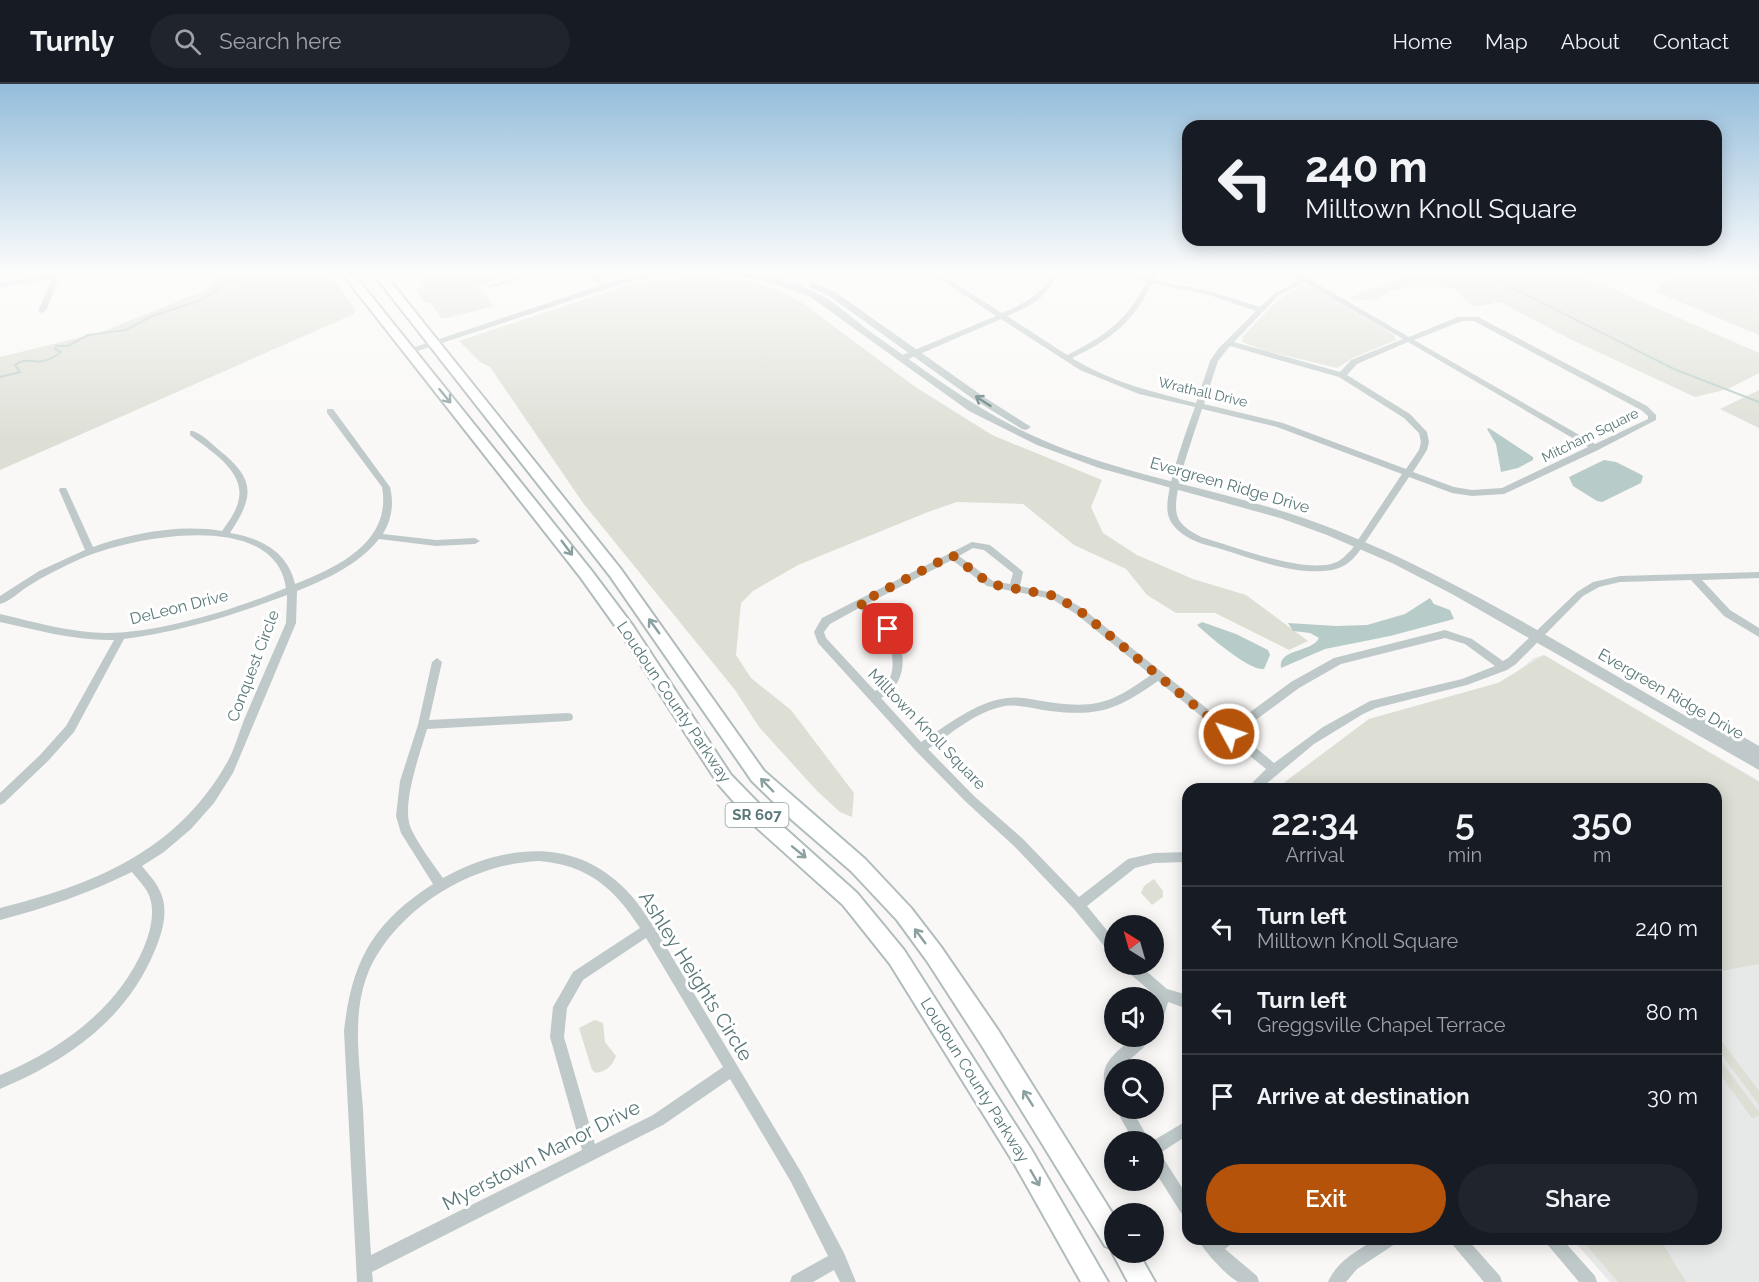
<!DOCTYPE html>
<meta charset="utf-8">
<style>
body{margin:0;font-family:Raleway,sans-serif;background:#20242c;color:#f1f3f6;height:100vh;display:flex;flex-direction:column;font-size:22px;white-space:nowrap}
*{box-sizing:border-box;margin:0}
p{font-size:20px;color:#9ea1a6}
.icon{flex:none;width:33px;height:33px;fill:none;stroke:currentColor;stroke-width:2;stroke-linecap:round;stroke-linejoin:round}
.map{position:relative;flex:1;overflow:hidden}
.drawer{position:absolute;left:1182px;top:699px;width:540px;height:462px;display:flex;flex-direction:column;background:#171b24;border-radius:18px;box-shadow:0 3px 15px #0003}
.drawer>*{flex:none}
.top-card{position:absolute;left:1182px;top:36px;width:540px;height:126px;border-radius:18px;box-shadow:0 3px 15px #0003;background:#171b24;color:#f1f3f6;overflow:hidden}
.needle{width:39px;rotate:323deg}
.tools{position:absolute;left:1104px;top:831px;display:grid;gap:12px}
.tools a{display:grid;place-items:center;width:60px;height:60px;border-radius:50%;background:#171b24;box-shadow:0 3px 15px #0003;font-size:30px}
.pin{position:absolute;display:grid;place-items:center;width:51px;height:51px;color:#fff;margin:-26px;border-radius:12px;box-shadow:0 3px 9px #0006}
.me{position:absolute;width:66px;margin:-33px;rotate:310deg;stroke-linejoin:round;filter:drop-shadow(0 0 4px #0008)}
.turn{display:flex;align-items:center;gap:21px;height:126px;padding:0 24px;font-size:27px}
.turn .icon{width:78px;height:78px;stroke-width:2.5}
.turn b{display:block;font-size:42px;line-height:51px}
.eta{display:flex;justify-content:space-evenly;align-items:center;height:102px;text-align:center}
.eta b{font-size:36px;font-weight:600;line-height:42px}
.button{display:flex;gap:12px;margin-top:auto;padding:12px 24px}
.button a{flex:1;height:69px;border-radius:36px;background:#b45309;color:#fff;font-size:24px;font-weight:600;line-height:69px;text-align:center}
.button a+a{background:#20242c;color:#f1f3f6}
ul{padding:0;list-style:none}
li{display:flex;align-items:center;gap:18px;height:84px;padding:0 24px;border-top:2px solid #363941}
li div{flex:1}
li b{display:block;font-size:22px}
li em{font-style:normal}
header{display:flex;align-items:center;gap:36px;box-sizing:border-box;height:84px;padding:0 30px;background:#171b24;border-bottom:2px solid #363941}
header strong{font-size:28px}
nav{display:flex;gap:33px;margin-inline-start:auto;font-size:21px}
.search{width:420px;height:54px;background:#20242c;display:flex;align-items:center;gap:15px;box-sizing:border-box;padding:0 21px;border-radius:33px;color:#9ea1a6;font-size:22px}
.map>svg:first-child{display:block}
</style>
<header>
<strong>Turnly</strong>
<div class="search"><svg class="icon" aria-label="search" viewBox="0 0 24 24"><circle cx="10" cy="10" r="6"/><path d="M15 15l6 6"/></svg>Search here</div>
<nav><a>Home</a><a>Map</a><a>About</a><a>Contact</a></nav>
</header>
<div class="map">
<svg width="1759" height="1198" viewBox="0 0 1759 1198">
<rect width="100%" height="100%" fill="#f9f8f7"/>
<polygon fill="#e7e9e8" points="1544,571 1759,697 1759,1198 1610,1198 1572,1155 1716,1155 1716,705 1275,705 1369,635 1498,599 1512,592 1534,574"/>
<g fill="#dddfd5">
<polygon points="222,188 329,188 355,225 354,230 0,386 0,273 99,249 204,207"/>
<polygon points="412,188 513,188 511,191 478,201 494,222 447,234 441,234 431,219 426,219 415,206 425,200"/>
<path d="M1402 188H1574L1759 269V289L1728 305 1695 313 1572 256 1500 218C1490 218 1476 228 1466 217 1463 214 1461 209 1457 205 1440 203 1421 201 1404 204 1378 208 1379 222 1349 214L1389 199Z"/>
<polygon points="1671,188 1749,188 1759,190 1759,251 1656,208"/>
<polygon points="682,193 717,193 749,197 780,207 801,218 914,302 992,351 1102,396 1091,423 1103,449 1137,471 1193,495 1246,511 1308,557 1289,566 1215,529 1176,529 1147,511 1126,485 1074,461 1023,420 957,418 928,428 798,481 753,507 741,519 736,571 751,594 791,626 854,709 852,733 840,728 817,707 759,643 735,606 583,419 490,283 480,278 459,257 627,201"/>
<polygon points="1300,202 1313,204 1394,251 1396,256 1353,274 1337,284 1266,267 1242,258 1243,252 1277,217"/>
<polygon points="1759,306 1759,344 1720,325"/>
<polygon points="1544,571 1759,698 1759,880 1716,888 1716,705 1276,705 1369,635 1498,599"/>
<polygon points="1154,795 1163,807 1163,813 1152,821 1141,809 1144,802"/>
<path d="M595 936 603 939 605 958 616 972C612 982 607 987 596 989L592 986 579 944Z"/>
<polygon points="1716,950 1759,1007 1759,1021 1716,963"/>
<polygon points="1716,970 1759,1028 1759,1032 1752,1034 1716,985"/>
<polygon points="1581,1155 1660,1155 1686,1198 1618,1198"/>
</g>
<g fill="#b7cbc8">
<polygon points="1489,344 1533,373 1533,376 1518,384 1501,388 1496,360 1487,345"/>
<polygon points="1604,376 1616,378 1640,390 1643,392 1641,399 1602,418 1597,417 1573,402 1569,393"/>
<path d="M1430 514 1434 520 1450 526 1454 535 1390 552 1325 565 1281 584C1278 564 1312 569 1319 554L1310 549 1293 547 1288 539 1336 542 1367 541 1405 530Z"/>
<path d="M1202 538 1236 550 1268 566 1270 571 1264 585C1249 587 1209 552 1197 541Z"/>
</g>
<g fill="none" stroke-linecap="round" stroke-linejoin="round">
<g stroke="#b7cbc8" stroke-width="2">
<polyline points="1481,188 1674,285 1759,318"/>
<path d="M0 293 20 288 15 281C25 273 32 279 43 277 50 276 56 272 61 268L55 265 57 262H68L88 251 126 246 152 232 199 217 230 198 267 188"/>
</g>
<g stroke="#b1bcbc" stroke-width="4">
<g id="primary">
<polygon points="341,188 352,188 591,486 633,542 731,691 770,731 857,809 904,866 1031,1065 1108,1198 1081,1198 1015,1081 890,880 843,821 756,743 719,701 621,550 581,494"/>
<polygon points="372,188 383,188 620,484 764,687 865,775 911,824 941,863 998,946 1114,1132 1114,1168 1138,1168 1155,1198 1128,1198 1112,1168 1113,1165 1105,1162 982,962 927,877 897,836 851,787 792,736 752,697 610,492"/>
</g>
</g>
<g fill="#bfc9c9" fill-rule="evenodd">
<polygon points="84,188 59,194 46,227 42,229 38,227 52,195 0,203 0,199 57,189"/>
<polygon points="530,188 540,188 491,204 486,203"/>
<polygon points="588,188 595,188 606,203 605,204 601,204"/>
<polygon points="785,188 792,188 780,198 776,198 776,196"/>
<path d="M929 188H937L1002 229C1026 219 1040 211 1054 188H1060C1045 214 1034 221 1007 232L1067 271C1104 253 1128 236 1146 198L1103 188H1117L1148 194 1151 188H1157L1154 196 1213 208 1260 223 1275 209 1300 196 1289 188H1297L1306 193 1322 188H1332L1311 196 1409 253 1458 233H1478L1647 322 1656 331V336L1598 366 1504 410 1472 412 1452 409 1409 393 1358 469C1351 478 1343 484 1332 486 1296 492 1257 476 1224 466 1212 462 1199 460 1189 454 1180 449 1170 441 1168 430 1163 410 1187 345 1195 323L1139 310 1080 286 1001 235 906 276H900V272L996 232ZM1152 199 1209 211 1256 227 1218 265 1210 277 1196 319C1154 308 1110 298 1072 274 1110 256 1134 238 1152 199ZM1305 199 1403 255 1351 276 1340 288 1234 258 1279 211ZM1462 237H1474L1641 326 1648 332V335L1595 360 1414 256ZM1408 258 1588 363 1502 404 1472 406 1454 403 1413 388 1427 366 1429 358 1427 348 1410 330 1347 291 1357 280ZM1230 262 1339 293 1404 334 1419 349 1421 358 1419 366 1406 385 1283 339 1204 320 1218 277ZM1202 325 1277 343 1402 390 1352 465C1347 470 1341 477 1334 479 1303 490 1233 462 1201 453 1192 448 1180 442 1177 431 1171 411 1195 347 1202 325Z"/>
<path d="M327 325H333L390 403C394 420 392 435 383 450L436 456 475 454 480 457 475 460 436 462 379 455C358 481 327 495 297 507L296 539 233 689 214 719 191 745 164 768 142 782C150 792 158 800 162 812 168 830 162 849 155 866 127 935 67 977 0 1005V991C60 966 118 925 144 863 150 848 155 830 150 814 147 804 138 796 132 788 89 809 46 824 0 836V824C92 801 175 768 225 682 234 668 238 651 244 636 258 603 272 571 286 539L287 515V511C234 531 180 548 124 555L74 648 48 677 4 719 0 721V709L40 671 66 642 114 556C75 557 37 546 0 538V530C34 538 69 548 104 549 157 550 237 525 286 504 275 424 130 453 80 475 62 483 44 492 27 503 18 509 10 517 0 520V512L39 487 85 466 59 406 60 404H66L67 406 93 463C132 449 180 440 222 447 229 437 237 427 239 414 244 386 209 366 190 351V347H193C202 350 211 359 219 366 255 395 255 411 230 449 261 454 288 468 295 500 338 483 392 458 382 403L327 329Z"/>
<path d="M972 458 990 461 1021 486 1023 488 1020 502 1058 510 1082 524 1230 643 1291 598 1334 574 1445 546 1472 555 1503 577 1508 574 1577 508 1593 498 1620 492 1759 488V494L1702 496 1730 526 1759 544V553L1724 532 1691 496 1620 498 1599 503 1583 512 1516 580 1507 586 1467 601 1376 624 1363 630 1314 660 1260 705H1246L1266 685 1158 597C1118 625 1100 633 1050 627 1035 625 1020 620 1005 622 976 627 951 650 928 665L974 712 1023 755 1079 813 1128 775 1154 769 1188 768V778L1154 779 1135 784 1087 822 1114 855V870L1109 868 1074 825 1015 763 966 718 916 667 818 559 814 548 822 534ZM973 464 984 466 1013 489 1010 500 993 497 959 472ZM952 476 987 502 1052 515 1076 530 1151 591C1111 619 1097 625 1048 618 1034 616 1020 612 1007 614 975 618 948 641 921 658L881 614C908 600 908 566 891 543 884 535 875 527 867 520ZM859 524C869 533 880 541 886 552 893 564 896 588 887 599 884 603 879 605 875 607L826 554 824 548 830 540ZM1445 554 1465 560 1495 582 1462 595 1370 617 1323 643 1274 679 1238 649 1299 604 1341 580Z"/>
<path d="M437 574 442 578 429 636 568 629 572 630 573 633 572 636 568 637 427 645C420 670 402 718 410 742 416 757 433 780 443 794 501 762 570 752 622 802 636 815 646 831 656 846L801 1088 844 1169 856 1198H840L834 1186 813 1198H790L792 1192 828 1172 791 1098 730 995 663 1041 372 1188 373 1198H357L344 947C352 876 373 839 433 800L401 749 396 732 400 697 418 641 432 578ZM539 777C588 781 614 804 640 844L573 888 553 923 550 953 582 1066 371 1171C368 1123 365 1074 363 1025 360 981 351 932 368 889 380 859 406 832 432 814 465 792 500 779 539 777ZM646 854 723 983 653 1031 595 1060 564 953 567 924 583 896Z"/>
<polygon points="1122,880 1138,880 1167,905 1188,911 1188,925 1168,918 1159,948 1154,950 1154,920 1156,912 1123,884"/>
<path d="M1135 952H1152L1143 964 1118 986H1114V1017L1109 1015C1095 981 1111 973 1135 952Z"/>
<polygon points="1115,1024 1131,1024 1150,1058 1134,1058"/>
<polygon points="1188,1036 1188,1051 1160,1069 1188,1113 1188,1135 1183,1132 1154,1086 1154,1058 1151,1058"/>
<path d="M1198 1155H1234L1231 1160 1225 1165 1257 1192 1259 1198C1253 1198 1244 1198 1239 1198 1229 1195 1202 1165 1198 1155Z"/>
<path d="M1376 1155H1398L1395 1160 1357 1185 1346 1198H1328C1337 1177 1357 1167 1376 1155Z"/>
<polygon points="1449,1155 1467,1155 1500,1192 1502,1198 1484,1198 1452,1160"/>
<polygon points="1544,1155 1562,1155 1595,1192 1597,1198 1579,1198 1547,1160"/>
</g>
<g fill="#bfc9c9" fill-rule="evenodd">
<polygon points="661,188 692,188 688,191 648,195 622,200 411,269 403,267 617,196"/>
<path d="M718 188C751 188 782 194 813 207 833 216 857 238 875 251 930 290 983 331 1045 357 1139 397 1242 408 1336 446 1461 496 1575 569 1691 635L1693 630H1703L1759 662V686L1452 510 1392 479 1327 451 1280 434 1099 384 1037 361 969 327 809 212 763 196 722 191Z"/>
<polygon points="813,198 835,208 984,313 1031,343 1026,346 1022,345 976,317 829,212 810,203 809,201"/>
</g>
<use href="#primary" fill="#fff" fill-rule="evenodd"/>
</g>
<defs><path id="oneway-shaft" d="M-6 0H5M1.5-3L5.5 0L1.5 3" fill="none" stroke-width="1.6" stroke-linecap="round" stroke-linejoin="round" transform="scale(1.5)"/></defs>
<g stroke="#8ba0a0">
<use href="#oneway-shaft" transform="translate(445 312) rotate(51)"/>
<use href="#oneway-shaft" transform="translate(567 464) rotate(53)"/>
<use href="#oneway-shaft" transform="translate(654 542) rotate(-126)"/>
<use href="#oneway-shaft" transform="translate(767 701) rotate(-134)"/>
<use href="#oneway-shaft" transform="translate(799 768) rotate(39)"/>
<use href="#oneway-shaft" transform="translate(920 852) rotate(-127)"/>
<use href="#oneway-shaft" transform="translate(1028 1014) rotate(-122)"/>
<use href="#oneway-shaft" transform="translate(1035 1094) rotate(60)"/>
</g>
<use stroke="#5e7b7c" href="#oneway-shaft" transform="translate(983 317) rotate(-147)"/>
<linearGradient id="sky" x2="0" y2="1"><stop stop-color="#94bddb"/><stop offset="0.53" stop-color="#fcfcfb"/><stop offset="1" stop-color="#fcfcfb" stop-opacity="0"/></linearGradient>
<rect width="1759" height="356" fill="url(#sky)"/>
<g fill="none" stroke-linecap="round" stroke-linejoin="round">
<polyline stroke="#b45309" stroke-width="10" stroke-dasharray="0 18" points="888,545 860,519 952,471 990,500 1055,512 1080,527 1229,650"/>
</g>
<g text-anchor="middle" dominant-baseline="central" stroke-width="6" stroke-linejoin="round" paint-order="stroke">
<g font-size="14" fill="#597778" stroke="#fff">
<text transform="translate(1203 308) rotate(13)">Wrathall Drive</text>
<text transform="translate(1590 351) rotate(-26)">Mitcham Square</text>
</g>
<rect fill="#fff" stroke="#8ba0a0" stroke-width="1.5" x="725.5" y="719" width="63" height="24" rx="4.5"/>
<g font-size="15" font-weight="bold" fill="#597778">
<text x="757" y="731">SR 607</text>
</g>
<g font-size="16" fill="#597778" stroke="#fff">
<text transform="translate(1230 401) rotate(16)">Evergreen Ridge Drive</text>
<text transform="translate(179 523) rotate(-14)">DeLeon Drive</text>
<text transform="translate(253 582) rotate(-69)">Conquest Circle</text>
<text transform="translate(1671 610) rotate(30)">Evergreen Ridge Drive</text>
<text transform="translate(674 618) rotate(56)">Loudoun County Parkway</text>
<text transform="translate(927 645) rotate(46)">Milltown Knoll Square</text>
<text transform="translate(975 996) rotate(58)">Loudoun County Parkway</text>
</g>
<g font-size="20" fill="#597778" stroke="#fff">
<text transform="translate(696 892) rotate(58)">Ashley Heights Circle</text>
<text transform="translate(541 1071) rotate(-27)">Myerstown Manor Drive</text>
</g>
</g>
</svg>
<div class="tools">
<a><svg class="needle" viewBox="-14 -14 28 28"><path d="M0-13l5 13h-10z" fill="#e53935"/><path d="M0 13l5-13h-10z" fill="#9ea1a6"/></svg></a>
<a><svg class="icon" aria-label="sound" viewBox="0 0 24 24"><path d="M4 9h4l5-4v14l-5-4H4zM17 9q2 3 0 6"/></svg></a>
<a><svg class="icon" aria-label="search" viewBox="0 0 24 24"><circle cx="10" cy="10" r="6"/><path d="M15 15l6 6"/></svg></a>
<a>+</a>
<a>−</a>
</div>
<div class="pin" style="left:888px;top:545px;background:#d93025"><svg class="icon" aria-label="arrive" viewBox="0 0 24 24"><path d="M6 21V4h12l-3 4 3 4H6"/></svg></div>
<svg class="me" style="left:1229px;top:650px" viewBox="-20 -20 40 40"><circle r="17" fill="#b45309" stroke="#fff" stroke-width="3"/><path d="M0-11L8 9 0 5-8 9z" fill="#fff"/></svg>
<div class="top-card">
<div class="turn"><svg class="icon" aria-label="left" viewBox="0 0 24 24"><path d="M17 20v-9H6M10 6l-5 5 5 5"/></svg><div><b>240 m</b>Milltown Knoll Square</div></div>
</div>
<section class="drawer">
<div class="eta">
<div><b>22:34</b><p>Arrival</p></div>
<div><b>5</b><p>min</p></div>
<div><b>350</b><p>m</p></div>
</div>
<ul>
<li><svg class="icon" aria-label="left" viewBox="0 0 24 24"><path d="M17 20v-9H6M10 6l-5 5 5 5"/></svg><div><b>Turn left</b><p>Milltown Knoll Square</p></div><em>240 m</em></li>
<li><svg class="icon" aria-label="left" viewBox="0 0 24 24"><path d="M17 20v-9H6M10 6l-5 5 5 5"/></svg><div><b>Turn left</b><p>Greggsville Chapel Terrace</p></div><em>80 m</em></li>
<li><svg class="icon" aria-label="arrive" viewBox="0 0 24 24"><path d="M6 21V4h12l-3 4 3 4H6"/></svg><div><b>Arrive at destination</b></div><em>30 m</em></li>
</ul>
<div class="button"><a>Exit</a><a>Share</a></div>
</section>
</div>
